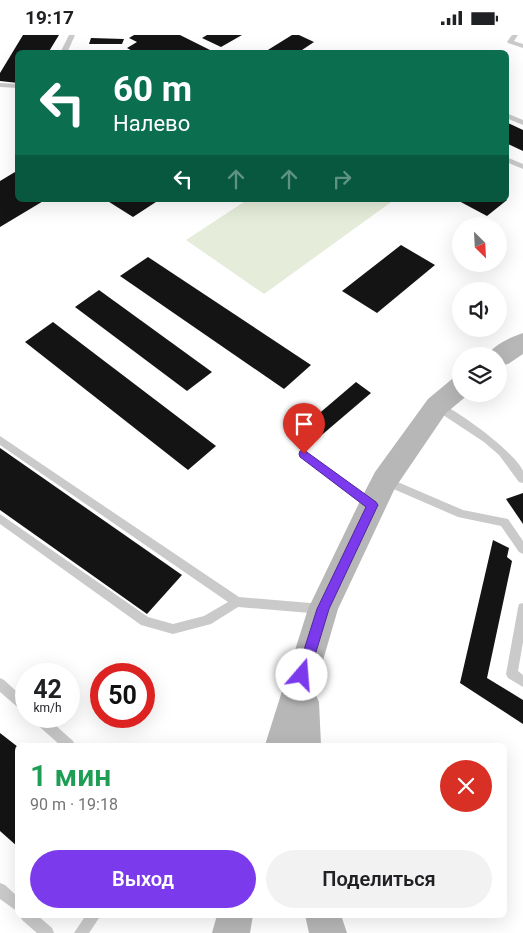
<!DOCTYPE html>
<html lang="ru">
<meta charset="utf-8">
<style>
body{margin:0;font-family:Roboto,sans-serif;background:#f2f2f2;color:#202124;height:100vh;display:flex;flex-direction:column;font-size:19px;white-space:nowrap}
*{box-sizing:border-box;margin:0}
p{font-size:16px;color:#757577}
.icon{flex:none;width:28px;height:28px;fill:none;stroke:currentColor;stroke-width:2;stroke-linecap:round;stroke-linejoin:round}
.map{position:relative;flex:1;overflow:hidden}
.sheet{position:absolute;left:15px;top:708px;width:492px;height:175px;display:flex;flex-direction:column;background:#fff;border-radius:8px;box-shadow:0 5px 20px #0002}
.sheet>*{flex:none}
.banner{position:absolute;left:15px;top:15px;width:494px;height:152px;border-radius:8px;box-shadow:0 5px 20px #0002;background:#0b6e4f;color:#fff;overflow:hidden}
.needle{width:32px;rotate:156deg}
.tools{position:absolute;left:452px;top:182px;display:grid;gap:10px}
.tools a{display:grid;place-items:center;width:55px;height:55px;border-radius:50%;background:#fff;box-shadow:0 5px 20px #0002;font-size:25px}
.speed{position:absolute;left:15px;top:628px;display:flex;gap:10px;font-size:25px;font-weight:700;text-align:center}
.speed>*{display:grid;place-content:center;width:65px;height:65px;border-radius:50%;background:#fff;box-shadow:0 5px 20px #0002;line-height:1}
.speed small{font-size:12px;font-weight:400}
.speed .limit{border:8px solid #d22;background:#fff;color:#111}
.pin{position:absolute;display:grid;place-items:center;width:42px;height:42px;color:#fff;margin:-51px -21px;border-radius:50% 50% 50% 0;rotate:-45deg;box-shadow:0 0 5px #0007}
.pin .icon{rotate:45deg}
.me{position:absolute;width:55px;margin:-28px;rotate:18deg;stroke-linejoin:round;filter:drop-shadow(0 0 4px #0008)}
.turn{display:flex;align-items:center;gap:18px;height:105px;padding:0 15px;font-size:22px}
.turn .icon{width:65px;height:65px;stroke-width:2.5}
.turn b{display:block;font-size:35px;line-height:42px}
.lanes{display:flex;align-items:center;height:48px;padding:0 15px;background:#0003;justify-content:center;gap:25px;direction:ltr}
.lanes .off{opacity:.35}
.round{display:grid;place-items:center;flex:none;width:52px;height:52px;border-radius:26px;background:#f2f2f2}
.overview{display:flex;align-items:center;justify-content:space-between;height:85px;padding:0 15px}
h1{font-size:30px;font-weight:600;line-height:38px;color:#1e9e55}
.cta{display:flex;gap:10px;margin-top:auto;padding:10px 15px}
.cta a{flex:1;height:58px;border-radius:30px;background:#7c3aed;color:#fff;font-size:20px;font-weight:600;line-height:58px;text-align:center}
.cta a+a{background:#f2f2f2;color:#202124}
.status{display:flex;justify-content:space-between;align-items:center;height:35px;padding:0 25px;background:#fff;direction:ltr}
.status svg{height:14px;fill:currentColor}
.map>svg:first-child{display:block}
</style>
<div class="status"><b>19:17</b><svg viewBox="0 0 49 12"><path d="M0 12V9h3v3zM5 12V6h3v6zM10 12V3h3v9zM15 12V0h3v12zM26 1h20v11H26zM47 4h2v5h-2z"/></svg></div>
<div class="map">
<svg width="523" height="898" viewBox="0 0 523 898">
<rect width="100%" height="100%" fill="#fff"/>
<polygon fill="#e5ecd9" points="247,165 394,165 264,259 186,205"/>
<g fill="#141414">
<polygon points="23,0 59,0 48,18 18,18 18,48 0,46 0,38"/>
<polygon points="134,0 180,0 212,16 136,18 127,13 137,7 129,3"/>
<polygon points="207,0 242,0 221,12 202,3"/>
<polygon points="292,0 299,0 314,7 302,15 308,18 263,18"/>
<polygon points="91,3 124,4 122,9 89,9"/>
<polygon points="506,87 523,95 523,116 506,108"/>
<polygon points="15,137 18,139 18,165 45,165 0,192 0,146"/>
<polygon points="106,165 159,165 133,182"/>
<polygon points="457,165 507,165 487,181"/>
<polygon points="401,210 435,230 377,278 342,256"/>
<polygon points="148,222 311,330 284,354 120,241"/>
<polygon points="99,255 212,337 187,356 75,272"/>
<polygon points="53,287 216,411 188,435 25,307"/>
<polygon points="356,347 371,358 310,410 295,399"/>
<polygon points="0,413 182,540 147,579 0,475"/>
<polygon points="523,458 523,489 506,464"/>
<polygon points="493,505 509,513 507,522 512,526 487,643 523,665 523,689 460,648"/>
<polygon points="0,698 18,712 18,812 0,796"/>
</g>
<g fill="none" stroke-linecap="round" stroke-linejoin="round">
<g fill="#cacaca" fill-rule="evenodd">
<polygon points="69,0 75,0 67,18 60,18"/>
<polygon points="512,0 518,0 514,6 523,9 523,13 508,8 507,7"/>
<polygon points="0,48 18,49 18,53 0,52"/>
<polygon points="506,78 523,85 523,90 506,83"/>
<polygon points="506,122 523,129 523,134 506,127"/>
<path d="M437 367C456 374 515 417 523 436 523 439 523 445 523 448L519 447 499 420 484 407 434 374 432 371 434 368Z"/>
<polygon points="0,401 239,562 322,569 326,570 327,574 326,578 322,579 238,572 211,589 173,599 141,590 0,489 0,479 148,582 173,589 204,581 228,567 0,410"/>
<polygon points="304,415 375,467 376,470 375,473 371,474 367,473 301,422 299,419 301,416"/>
<polygon points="386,442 463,475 508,484 523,506 523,519 519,517 501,491 458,482 382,449 381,446 382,443"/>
<polygon points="523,568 523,607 518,636 523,640 523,652 508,643 506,639 518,573 519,569"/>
<polygon points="0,643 4,645 26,665 26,678 22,676 0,657"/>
<polygon points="30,681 45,681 73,706 75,710 60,710 32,685"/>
<polygon points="0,848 5,850 18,862 18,877 0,864"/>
<polygon points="20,880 37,880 52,893 54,898 37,898 22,885"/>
<polygon points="86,880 101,880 89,898 74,898"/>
</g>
<g fill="#b7b7b7" fill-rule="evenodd">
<path d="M523 298V319L508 329 499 331V321H487C493 310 511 302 523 298Z"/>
<polygon points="461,341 461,359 469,359 446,378 395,453 338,574 314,656 319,667 321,710 265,710 308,574 362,462 375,437 428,364 452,344"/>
<polygon points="217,880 253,880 250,898 212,898"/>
<polygon points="305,880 341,880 347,898 309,898"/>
</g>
</g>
<polygon fill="#7c3aed" stroke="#51269a" points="304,415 376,467 378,470 329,574 309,640 307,644 302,646 298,644 296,640 317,574 366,472 300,422 299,419 300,416"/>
</svg>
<div class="tools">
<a><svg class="needle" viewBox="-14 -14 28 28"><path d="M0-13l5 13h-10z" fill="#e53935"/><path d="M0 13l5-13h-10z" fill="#757577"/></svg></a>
<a><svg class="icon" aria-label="sound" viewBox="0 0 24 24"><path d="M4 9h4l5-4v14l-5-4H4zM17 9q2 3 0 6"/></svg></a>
<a><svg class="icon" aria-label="layers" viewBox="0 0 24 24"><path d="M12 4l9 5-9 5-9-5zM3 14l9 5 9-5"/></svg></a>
</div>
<div class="speed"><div>42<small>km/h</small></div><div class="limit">50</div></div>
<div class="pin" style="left:304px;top:419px;background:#d93025"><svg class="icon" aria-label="arrive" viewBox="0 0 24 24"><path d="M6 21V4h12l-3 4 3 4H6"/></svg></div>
<svg class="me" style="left:302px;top:640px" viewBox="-20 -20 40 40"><circle r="19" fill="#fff"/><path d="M0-13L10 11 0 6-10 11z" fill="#7c3aed"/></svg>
<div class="banner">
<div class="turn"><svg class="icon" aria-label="left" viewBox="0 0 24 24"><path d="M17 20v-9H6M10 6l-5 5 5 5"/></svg><div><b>60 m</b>Налево</div></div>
<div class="lanes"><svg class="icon" aria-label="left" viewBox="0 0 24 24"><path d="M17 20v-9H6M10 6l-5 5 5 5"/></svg><svg class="icon off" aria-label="ahead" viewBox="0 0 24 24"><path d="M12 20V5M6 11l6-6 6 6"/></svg><svg class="icon off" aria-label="ahead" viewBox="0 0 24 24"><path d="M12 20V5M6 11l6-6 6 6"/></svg><svg class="icon off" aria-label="right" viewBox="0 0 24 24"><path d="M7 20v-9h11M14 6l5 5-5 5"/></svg></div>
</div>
<section class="sheet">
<div class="overview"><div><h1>1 мин</h1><p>90 m · 19:18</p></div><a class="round" style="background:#d93025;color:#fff"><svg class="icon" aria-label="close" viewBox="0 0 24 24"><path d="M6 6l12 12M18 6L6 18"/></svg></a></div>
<div class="cta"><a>Выход</a><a>Поделиться</a></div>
</section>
</div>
